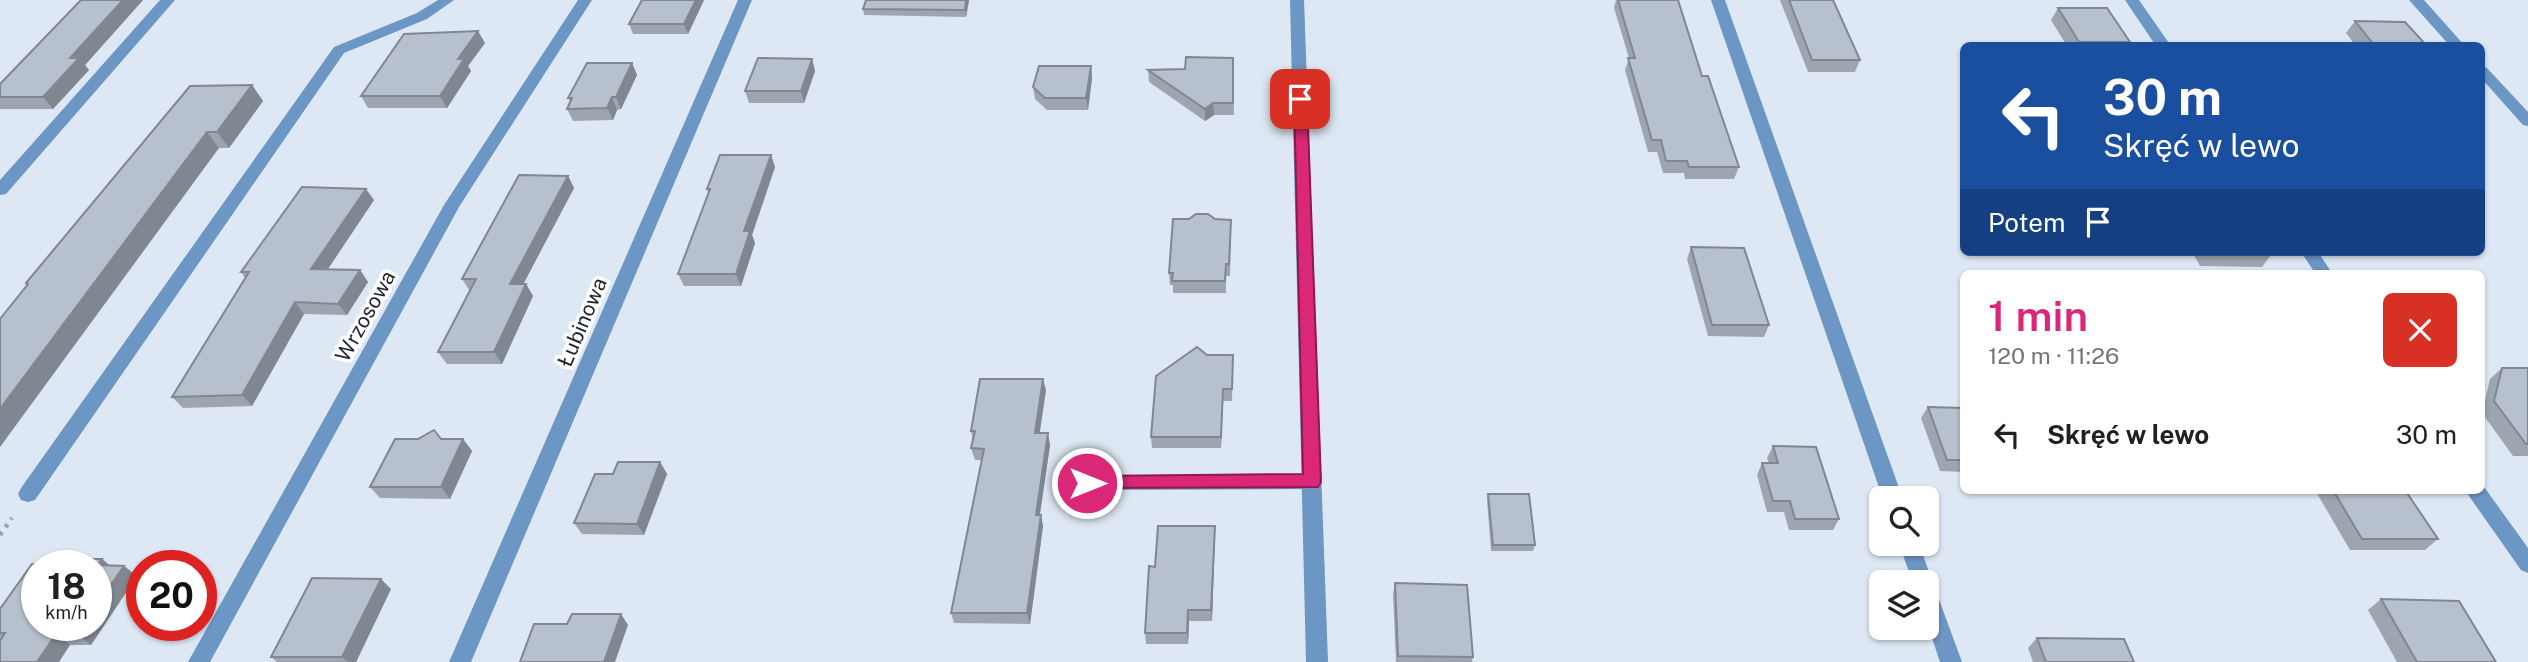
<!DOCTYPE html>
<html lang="pl">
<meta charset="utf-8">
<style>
body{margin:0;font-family:"Public Sans",sans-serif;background:#f2f2f2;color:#202124;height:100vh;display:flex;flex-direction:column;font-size:26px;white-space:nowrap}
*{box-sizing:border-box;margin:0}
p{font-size:23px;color:#757577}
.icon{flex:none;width:38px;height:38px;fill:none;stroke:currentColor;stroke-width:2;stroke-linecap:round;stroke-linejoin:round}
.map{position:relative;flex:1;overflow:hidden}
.drawer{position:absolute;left:1960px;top:270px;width:525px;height:224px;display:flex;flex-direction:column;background:#fff;border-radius:10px;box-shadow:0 2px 5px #0004}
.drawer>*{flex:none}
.top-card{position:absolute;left:1960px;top:42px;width:525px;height:214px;border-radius:10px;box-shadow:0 2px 5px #0004;background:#1a4fa0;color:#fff;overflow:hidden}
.buttons{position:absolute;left:1869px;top:486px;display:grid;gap:14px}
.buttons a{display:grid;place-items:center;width:70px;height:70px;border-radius:10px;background:#fff;box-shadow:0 2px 5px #0004;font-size:35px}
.speed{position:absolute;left:21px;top:550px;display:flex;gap:14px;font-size:35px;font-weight:700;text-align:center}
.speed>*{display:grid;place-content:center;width:91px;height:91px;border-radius:50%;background:#fff;box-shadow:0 2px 5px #0004;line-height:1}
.speed small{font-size:18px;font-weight:400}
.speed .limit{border:10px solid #d22;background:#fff;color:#111}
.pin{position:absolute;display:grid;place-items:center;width:60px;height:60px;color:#fff;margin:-30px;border-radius:14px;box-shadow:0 4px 10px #0006}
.me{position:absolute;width:77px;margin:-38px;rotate:90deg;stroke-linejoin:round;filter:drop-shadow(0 0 5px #0008)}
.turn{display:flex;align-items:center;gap:24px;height:147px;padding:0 28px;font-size:32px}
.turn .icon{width:91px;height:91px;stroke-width:2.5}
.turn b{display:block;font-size:49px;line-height:60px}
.then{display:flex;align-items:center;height:66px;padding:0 28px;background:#0003;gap:14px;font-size:26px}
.round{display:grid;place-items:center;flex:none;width:74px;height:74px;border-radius:10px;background:#f2f2f2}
.head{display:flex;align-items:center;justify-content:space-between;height:119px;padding:0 28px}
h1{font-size:42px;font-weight:600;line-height:52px;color:#db2777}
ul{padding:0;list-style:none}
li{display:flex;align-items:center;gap:21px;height:91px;padding:0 28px}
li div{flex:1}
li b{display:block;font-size:26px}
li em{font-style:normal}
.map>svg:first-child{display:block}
</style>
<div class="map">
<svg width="2528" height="662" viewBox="0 0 2528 662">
<rect width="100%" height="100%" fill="#dde8f4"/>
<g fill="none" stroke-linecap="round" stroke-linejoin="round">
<polyline stroke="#99a2ab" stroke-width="4.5" stroke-dasharray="3.5 6" stroke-linecap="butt" points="0,535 12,518"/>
<polygon fill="#6c96c3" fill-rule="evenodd" points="1312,475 1318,477 1321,482 1318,487 1312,489 1087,490 1081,488 1078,483 1081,478 1087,476"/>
<g fill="#6c96c3" fill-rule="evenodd">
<polygon points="160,0 175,0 6,194 0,195 0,180"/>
<polygon points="438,0 454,0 427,19 344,53 35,500 28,502 21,500 18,494 21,488 334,47 417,13"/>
<polygon points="578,0 592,0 459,207 210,662 188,662 444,205"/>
<polygon points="738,0 752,0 471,662 449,662"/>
<polygon points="1290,0 1304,0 1328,662 1306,662"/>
<polygon points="1711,0 1725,0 1903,499 1883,499"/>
<polygon points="2125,0 2139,0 2171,46 2156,46"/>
<polygon points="2409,0 2424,0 2465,46 2450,46"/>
<polygon points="2482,66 2487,68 2528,112 2528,126 2523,125 2482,79"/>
<polygon points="2301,252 2318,252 2332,273 2315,273"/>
<polygon points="2482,484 2528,548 2528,573 2521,570 2469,496 2466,490 2482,490"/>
<polygon points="1899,544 1919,544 1933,583 1931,587 1937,594 1962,662 1940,662 1927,623 1927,583 1913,583"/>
</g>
</g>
<g fill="#9da6b0">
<polygon points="81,0 143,0 85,65 89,70 53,109 0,109 0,84"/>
<polygon points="704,0 688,34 633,34 629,24"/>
<polygon points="969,0 966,17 864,15 863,9"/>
<polygon points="1616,0 1678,0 1702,76 1739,167 1734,179 1685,179 1684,173 1663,173 1657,152 1648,152 1625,70 1629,58 1614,8"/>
<polygon points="1780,0 1833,0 1860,60 1855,72 1808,72"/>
<polygon points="2058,8 2130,42 2128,46 2067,46 2051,20"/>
<polygon points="2355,21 2427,46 2356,46 2346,33"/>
<polygon points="485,43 468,66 471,71 447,108 368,108 361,96"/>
<polygon points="1233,58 1234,115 1214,115 1205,121 1149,82 1148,70 1185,69"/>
<polygon points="812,59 815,71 804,103 749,103 745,91"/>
<polygon points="632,63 637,75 621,109 617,110 613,120 573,121 567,109 570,102 568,98"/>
<polygon points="1091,66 1092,78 1088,110 1047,110 1035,99 1033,87"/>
<polygon points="252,85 263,101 229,148 219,148 27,285 26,283"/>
<polygon points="771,155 775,167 752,235 755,243 741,286 684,286 678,274 708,193 707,189"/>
<polygon points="568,176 574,188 523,284 526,284 533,296 502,364 447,364 438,352 470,291 462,279"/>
<polygon points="374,200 327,270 360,270 368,282 347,315 304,314 252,406 183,408 172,397 245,278 241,272"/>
<polygon points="1231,232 1230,276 1226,276 1226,293 1173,293 1173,285 1170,285 1169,273"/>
<polygon points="1691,247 1769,325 1764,337 1708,336 1687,259"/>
<polygon points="2192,252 2270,252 2271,255 2262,267 2200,266"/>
<polygon points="1207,355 1233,355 1232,401 1223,401 1221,448 1152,448 1151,437"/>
<polygon points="2502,368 2528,368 2528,456 2513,456 2482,413 2490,379"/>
<polygon points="1046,390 1039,433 1050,445 1040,515 1043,526 1030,624 954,623 951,613 982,460 975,460 971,448 973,440 971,431"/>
<polygon points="1928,407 1964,408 1964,472 1940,471 1921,418"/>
<polygon points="441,439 463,439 472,451 450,499 380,498 370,487"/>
<polygon points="1773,446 1839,519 1833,530 1789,530 1784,512 1767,512 1757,475 1762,463 1769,463 1767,458"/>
<polygon points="660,462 667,474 644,535 582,534 574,523 613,474"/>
<polygon points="2315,490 2405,490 2438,539 2425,550 2350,550"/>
<polygon points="1488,494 1535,545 1533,551 1491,551 1487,500"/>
<polygon points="1215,526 1212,621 1189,621 1188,644 1146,644 1145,633 1155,567"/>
<polygon points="102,559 109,565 124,566 137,576 91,645 70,645 0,662 0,609 59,564"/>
<polygon points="1395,583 1473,657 1472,662 1396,662 1393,594"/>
<polygon points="391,589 356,662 277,662 271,657"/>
<polygon points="2381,599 2496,662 2397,662 2368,610"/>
<polygon points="2037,638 2134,662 2033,662 2028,648"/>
</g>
<g fill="#808790">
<polygon points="123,0 143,0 85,65 89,70 53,109 43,97 70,58"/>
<polygon points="696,0 704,0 688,34 684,24"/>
<polygon points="966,0 969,0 966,17 965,10"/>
<polygon points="478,31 485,43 468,66 471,71 447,108 440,96 458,59"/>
<polygon points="812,59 815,71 804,103 801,91"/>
<polygon points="632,63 637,75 621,109 616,97"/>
<polygon points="1091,66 1092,78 1088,110 1086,98"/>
<polygon points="252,85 263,101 229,148 217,132"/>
<polygon points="612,97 617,110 613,120 607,108"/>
<polygon points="1213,103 1214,115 1205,121 1205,109"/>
<polygon points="207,132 219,148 0,447 0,409"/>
<polygon points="771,155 775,167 752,235 755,243 741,286 736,274 744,231"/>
<polygon points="568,176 574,188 517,296 510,284"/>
<polygon points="366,189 374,200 320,281 311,269"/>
<polygon points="360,270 368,282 347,315 338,304"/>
<polygon points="526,284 533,296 502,364 494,352"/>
<polygon points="295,302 304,314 252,406 242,395"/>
<polygon points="1043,379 1046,390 1038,445 1035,433"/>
<polygon points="1223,389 1223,401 1221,448 1221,437"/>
<polygon points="1048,433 1050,445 1038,526 1036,515"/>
<polygon points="463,439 472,451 450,499 441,487"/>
<polygon points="660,462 667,474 644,535 637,524"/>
<polygon points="1041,515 1043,526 1030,624 1027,613"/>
<polygon points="1215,526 1215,537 1212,621 1211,610"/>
<polygon points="102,559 115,570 97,565"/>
<polygon points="124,566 137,576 91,645 77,634 83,625 96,625 96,606"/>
<polygon points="381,579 391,589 356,662 348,662 342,657"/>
<polygon points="1188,610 1189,621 1188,644 1187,633"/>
<polygon points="621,614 628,625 615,662 604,662"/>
<polygon points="56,634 70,645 59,662 37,662"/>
</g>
<g fill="#b7c1cd" stroke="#808790" stroke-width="2">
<polygon points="81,0 123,0 70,58 79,58 43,97 0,97 0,84"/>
<polygon points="642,0 696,0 684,24 629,24"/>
<polygon points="866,0 966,0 965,10 863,9"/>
<polygon points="1618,0 1678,0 1702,76 1708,76 1739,167 1689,167 1687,161 1666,161 1661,140 1652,140 1628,58 1635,58"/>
<polygon points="1789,0 1833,0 1860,60 1812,60"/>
<polygon points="2058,8 2107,8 2130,42 2079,42"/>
<polygon points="2355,21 2405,22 2427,46 2375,46"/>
<polygon points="478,31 458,59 464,59 440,96 361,96 404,34"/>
<polygon points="1186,57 1233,58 1233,103 1213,103 1205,109 1148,70 1185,69"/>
<polygon points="758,58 812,59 801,91 745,91"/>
<polygon points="587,63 632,63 616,97 612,97 607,108 567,109 572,98 568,98"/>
<polygon points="1039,66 1091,66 1086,98 1045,98 1033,87"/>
<polygon points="252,85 217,132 207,132 0,409 0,319 28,284 26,283 190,86"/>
<polygon points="720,155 771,155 744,231 750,231 736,274 678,274 710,189 707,189"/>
<polygon points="519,175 568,176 510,284 526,284 494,352 438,352 476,279 462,279"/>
<polygon points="302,187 366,189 311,269 360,270 338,304 295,302 242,395 172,397 249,272 241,272"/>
<polygon points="1196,214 1208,214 1215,219 1231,220 1229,264 1226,264 1225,281 1172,281 1173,273 1169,273 1173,219 1189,219"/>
<polygon points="1691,247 1744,248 1769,325 1712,325"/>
<polygon points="2208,252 2270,252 2271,255 2209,254"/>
<polygon points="1197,347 1207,355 1233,355 1232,389 1223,389 1221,437 1151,437 1156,376"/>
<polygon points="2502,368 2528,368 2528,444 2526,444 2494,401"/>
<polygon points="980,379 1043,379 1035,433 1048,433 1036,515 1041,515 1027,613 951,613 984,449 971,448 975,431 971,431"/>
<polygon points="1928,407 1964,408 1964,460 1947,460"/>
<polygon points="434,430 441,439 463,439 441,487 370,487 395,439 418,439"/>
<polygon points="1773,446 1816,447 1839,519 1795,519 1790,501 1773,501 1762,463 1778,463"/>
<polygon points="618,462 660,462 637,524 574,523 595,474 613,474"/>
<polygon points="2333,490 2405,490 2438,539 2362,539"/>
<polygon points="1488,494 1529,494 1535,545 1493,545"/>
<polygon points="1158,526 1215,526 1211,610 1188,610 1187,633 1145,633 1149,566 1155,567"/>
<polygon points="62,559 102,559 97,565 124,566 96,606 96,565 37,565 37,625 83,625 77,634 56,634 37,662 0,662 0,641 5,633 0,633 0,609 32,564 59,564"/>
<polygon points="312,578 381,579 342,657 271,657"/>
<polygon points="1395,583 1467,585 1473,657 1398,656"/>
<polygon points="2381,599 2459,601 2496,662 2417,662"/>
<polygon points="572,614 621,614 604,662 520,662 534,624 567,624"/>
<polygon points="2037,638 2124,639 2134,662 2046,662"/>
</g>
<polygon fill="#db2777" stroke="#8e194d" stroke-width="2" points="1300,95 1307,99 1321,482 1318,487 1081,488 1078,483 1081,478 1087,476 1303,474 1294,99"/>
<g text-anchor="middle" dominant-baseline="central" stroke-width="7" stroke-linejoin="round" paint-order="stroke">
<g font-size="21" fill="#1f2327" stroke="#fff">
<text transform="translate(365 316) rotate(-61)">Wrzosowa</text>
<text transform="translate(582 322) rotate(-67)">Łubinowa</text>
</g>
</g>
</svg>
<div class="buttons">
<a><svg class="icon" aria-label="search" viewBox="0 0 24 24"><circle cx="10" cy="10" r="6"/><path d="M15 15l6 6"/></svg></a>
<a><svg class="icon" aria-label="layers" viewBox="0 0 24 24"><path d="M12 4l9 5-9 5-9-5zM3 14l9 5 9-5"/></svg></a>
</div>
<div class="speed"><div>18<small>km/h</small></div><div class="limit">20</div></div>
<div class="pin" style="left:1300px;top:99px;background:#d93025"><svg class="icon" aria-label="arrive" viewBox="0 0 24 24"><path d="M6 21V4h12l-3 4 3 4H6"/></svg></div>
<svg class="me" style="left:1087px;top:483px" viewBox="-20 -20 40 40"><circle r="17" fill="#db2777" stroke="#fff" stroke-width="3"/><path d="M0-11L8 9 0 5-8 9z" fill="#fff"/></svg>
<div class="top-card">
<div class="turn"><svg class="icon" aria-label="left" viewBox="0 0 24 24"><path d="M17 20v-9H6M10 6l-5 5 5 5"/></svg><div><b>30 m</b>Skręć w lewo</div></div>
<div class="then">Potem<svg class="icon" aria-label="arrive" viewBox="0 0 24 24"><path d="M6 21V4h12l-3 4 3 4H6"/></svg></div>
</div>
<section class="drawer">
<div class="head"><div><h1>1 min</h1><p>120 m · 11:26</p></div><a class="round" style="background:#d93025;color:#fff"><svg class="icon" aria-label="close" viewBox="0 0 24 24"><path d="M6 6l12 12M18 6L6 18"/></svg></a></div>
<ul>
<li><svg class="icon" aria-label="left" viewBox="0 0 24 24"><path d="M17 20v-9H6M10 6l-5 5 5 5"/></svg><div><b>Skręć w lewo</b></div><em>30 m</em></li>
</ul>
</section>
</div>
